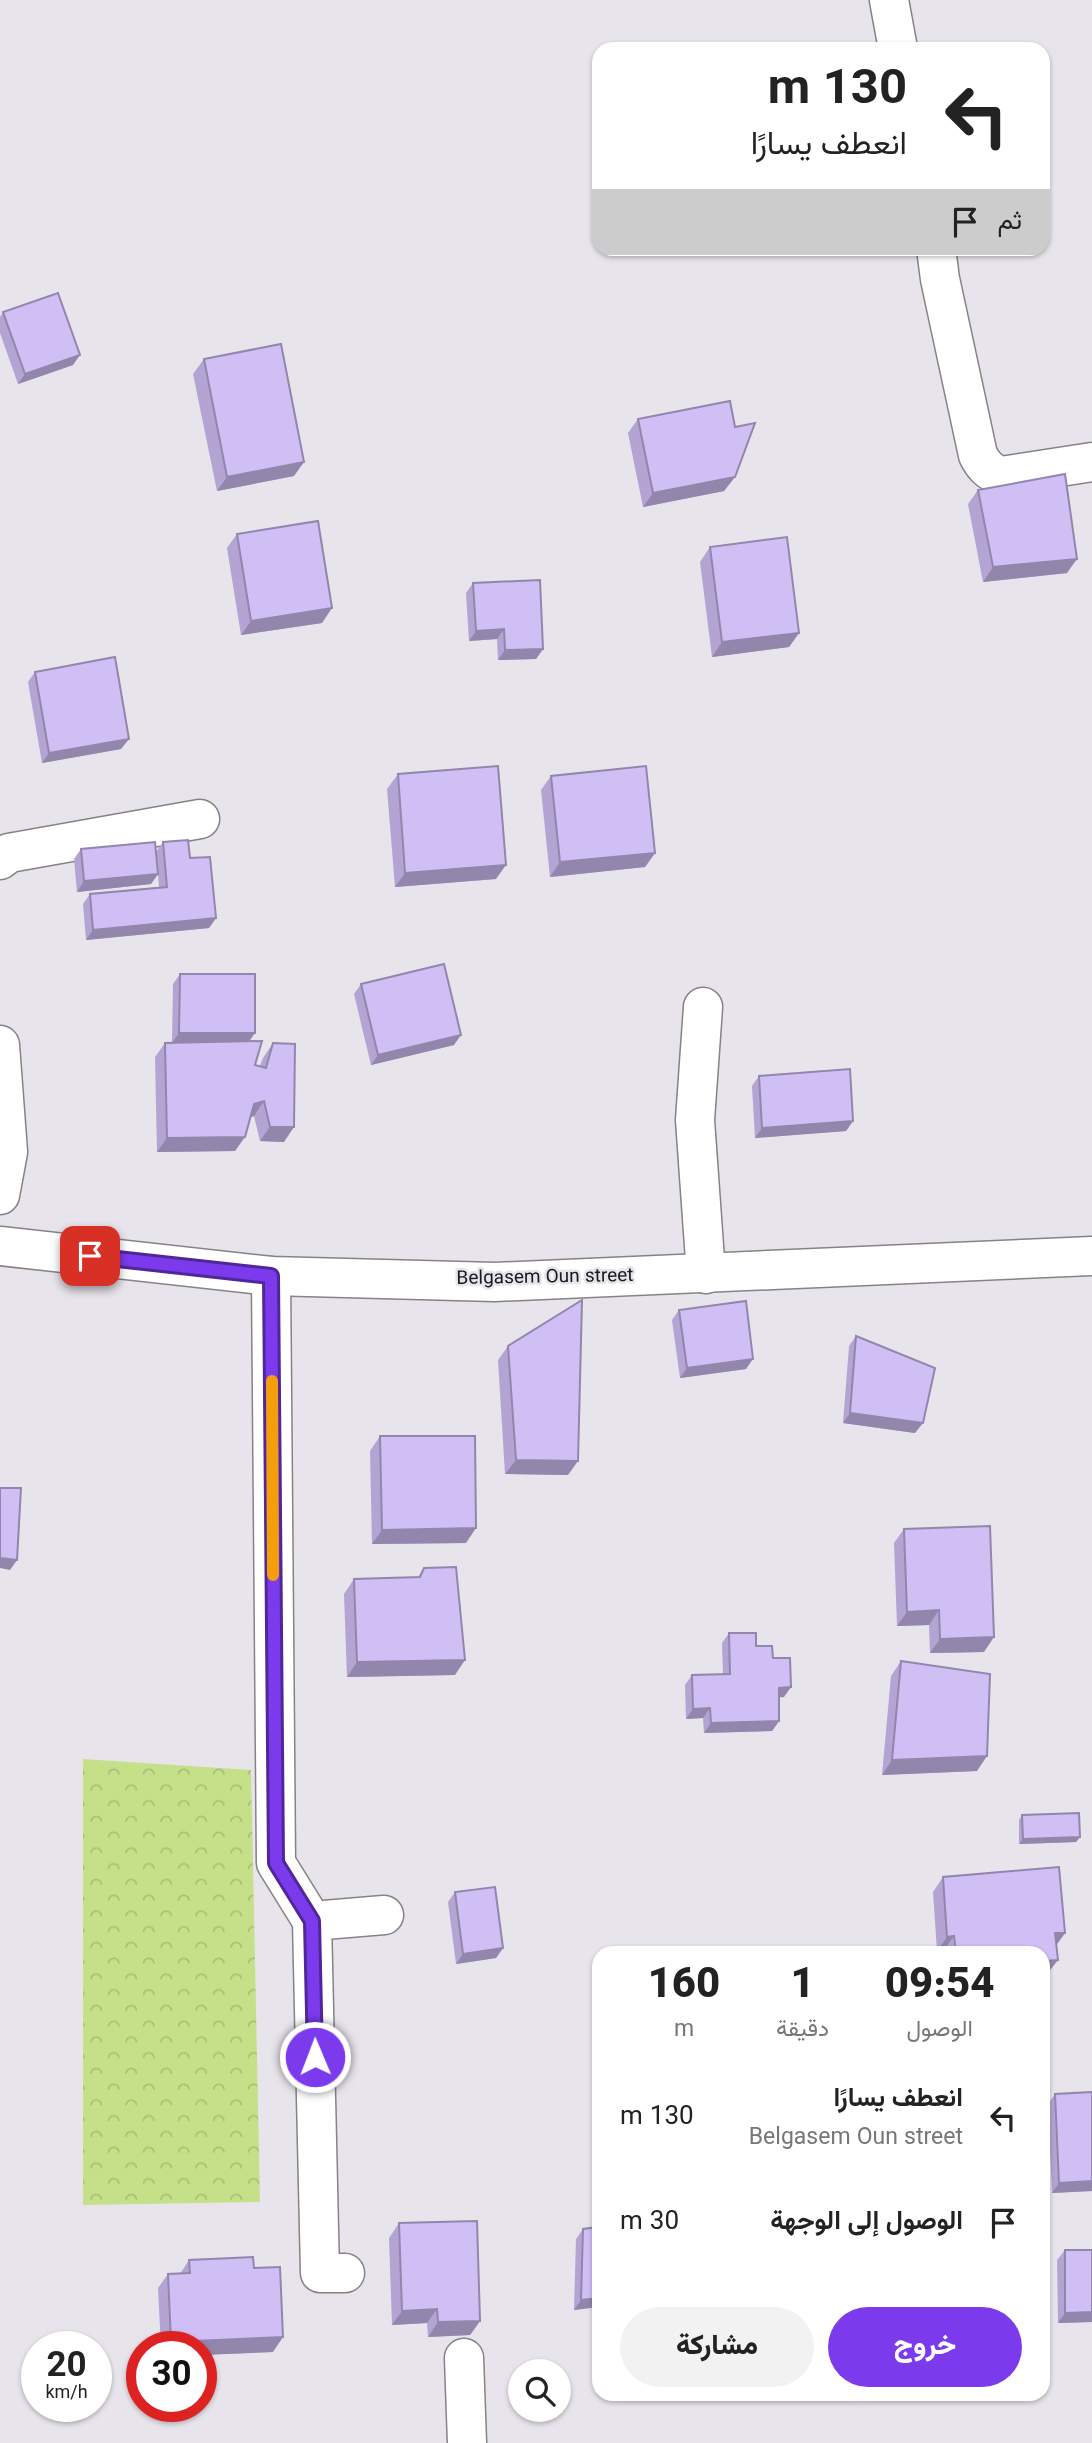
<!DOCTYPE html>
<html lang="ar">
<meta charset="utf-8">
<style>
body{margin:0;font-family:Georgia,Vazirmatn,serif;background:#f2f2f2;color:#222;direction:rtl;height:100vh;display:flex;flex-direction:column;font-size:26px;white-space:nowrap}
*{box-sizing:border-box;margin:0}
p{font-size:23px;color:#767676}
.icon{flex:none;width:38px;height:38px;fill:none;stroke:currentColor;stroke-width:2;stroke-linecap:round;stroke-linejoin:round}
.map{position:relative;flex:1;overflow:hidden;direction:ltr}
.drawer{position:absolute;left:592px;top:1946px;width:458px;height:455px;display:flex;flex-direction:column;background:#fff;border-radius:21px;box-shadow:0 2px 5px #0004;direction:rtl}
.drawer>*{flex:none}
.hud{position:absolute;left:592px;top:42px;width:458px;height:214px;border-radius:21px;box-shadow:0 2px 5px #0004;direction:rtl;background:#fff;color:#222;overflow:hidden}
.fabs{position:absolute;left:508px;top:2359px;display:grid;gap:14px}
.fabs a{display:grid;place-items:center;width:63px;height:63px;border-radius:50%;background:#fff;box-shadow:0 2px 5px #0004;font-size:35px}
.speed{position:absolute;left:21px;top:2331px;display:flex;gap:14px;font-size:35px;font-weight:700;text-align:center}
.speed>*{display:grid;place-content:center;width:91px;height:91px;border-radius:50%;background:#fff;box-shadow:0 2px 5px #0004;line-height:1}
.speed small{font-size:18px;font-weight:400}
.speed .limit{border:10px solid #d22;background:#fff;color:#111}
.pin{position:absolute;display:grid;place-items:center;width:60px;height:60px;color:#fff;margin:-30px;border-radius:14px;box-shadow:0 4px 10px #0006}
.me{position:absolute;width:77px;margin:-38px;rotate:359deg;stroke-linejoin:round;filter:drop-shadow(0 0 5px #0008)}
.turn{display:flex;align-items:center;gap:24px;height:147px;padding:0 28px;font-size:32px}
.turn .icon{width:91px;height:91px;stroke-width:2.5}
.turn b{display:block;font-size:49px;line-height:60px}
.then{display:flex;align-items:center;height:66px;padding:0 28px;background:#0003;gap:14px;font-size:26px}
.eta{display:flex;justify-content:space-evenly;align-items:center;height:119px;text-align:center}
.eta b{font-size:42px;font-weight:800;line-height:49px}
.cta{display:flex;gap:14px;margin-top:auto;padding:14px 28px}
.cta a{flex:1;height:80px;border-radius:42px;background:#7c3aed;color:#fff;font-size:28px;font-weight:800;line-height:80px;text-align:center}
.cta a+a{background:#f2f2f2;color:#222}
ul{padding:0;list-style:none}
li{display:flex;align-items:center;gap:21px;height:105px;padding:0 28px}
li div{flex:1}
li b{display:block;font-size:26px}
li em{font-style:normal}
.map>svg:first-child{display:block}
</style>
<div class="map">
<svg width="1092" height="2443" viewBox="0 0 1092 2443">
<defs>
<pattern id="park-crowns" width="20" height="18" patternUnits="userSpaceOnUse" patternTransform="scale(1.75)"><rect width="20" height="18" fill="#c6e089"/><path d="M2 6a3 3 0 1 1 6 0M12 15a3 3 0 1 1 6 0" fill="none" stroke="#aac076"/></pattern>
</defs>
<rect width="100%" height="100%" fill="#e7e4eb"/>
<polygon fill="url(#park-crowns)" points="83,1759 251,1770 260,2202 83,2205"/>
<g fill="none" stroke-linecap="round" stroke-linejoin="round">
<g stroke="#858288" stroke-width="41">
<g id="minor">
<polyline points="889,0 898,49"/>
<path d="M936 248 940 279 978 455C984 467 990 472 1001 476L1092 462"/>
<polyline points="0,860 9,853 200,819"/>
<polyline points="703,1007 695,1120 706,1274"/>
<polyline points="0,1045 8,1152 0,1195"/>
<polyline points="0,1246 271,1276 495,1282 1092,1256"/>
<polyline points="271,1276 276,1863 312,1921"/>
<polyline points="345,2273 320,2273 312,1921 384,1915"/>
<polyline points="464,2358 467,2443"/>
</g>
</g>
<use href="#minor" stroke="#fff" stroke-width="38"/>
</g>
<g fill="#b3a4d3">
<polygon points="3,312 73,365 18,384 0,333 0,317"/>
<polygon points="204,359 294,476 217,491 193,374"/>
<polygon points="638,419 735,477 724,491 643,507 628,433"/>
<polygon points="978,490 1067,573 983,582 968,504"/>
<polygon points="237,534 322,623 241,635 227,548"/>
<polygon points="710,547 799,633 789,647 712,657 700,562"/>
<polygon points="473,583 543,649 536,659 498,660 497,639 469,641 466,593"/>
<polygon points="35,672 121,749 42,763 28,682"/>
<polygon points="398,774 496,879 395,887 387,789"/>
<polygon points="551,776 655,853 645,867 550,877 541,790"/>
<polygon points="163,842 190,858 216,918 209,928 86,940 83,904 90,894 159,887 158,874 151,884 77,892 74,859 81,849 156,852"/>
<polygon points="180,974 249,1041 255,1065 260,1066 263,1058 273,1043 284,1142 260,1141 254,1116 251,1117 235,1151 157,1152 155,1057 165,1043 172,1043 173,984"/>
<polygon points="361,984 454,1045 371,1065 354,994"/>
<polygon points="759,1076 853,1121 846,1131 755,1138 752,1086"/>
<polygon points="679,1310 746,1369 680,1378 672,1320"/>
<polygon points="856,1336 915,1433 843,1423 849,1346"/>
<polygon points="508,1346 568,1475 505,1474 498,1360"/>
<polygon points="380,1436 466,1543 372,1544 370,1451"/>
<polygon points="904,1529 984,1652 930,1653 929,1625 897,1626 894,1543"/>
<polygon points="424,1568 455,1675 347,1677 344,1594 354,1579 418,1577"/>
<polygon points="729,1633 756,1646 773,1658 784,1697 779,1697 779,1721 772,1731 704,1733 703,1718 686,1719 685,1685 692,1675 723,1674 722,1643"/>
<polygon points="901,1661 977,1771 882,1775 891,1676"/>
<polygon points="1022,1815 1080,1837 1076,1842 1019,1844 1019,1820"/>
<polygon points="943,1877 1065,1933 1056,1945 1047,1974 1043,1953 944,1953 944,1950 937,1951 933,1892"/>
<polygon points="455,1892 503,1948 496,1958 456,1964 448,1902"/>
<polygon points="1092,2092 1092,2191 1052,2193 1048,2104 1055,2094"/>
<polygon points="399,2223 480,2321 470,2335 428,2337 427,2323 392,2325 389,2238"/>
<polygon points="598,2227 598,2307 574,2310 576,2239 583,2229"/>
<polygon points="1065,2250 1092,2322 1058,2323 1057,2260"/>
<polygon points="189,2260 254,2268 273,2352 201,2355 201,2347 161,2347 158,2288 168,2274 180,2274"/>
</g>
<g fill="#9286ac">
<polygon points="80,355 73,365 18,384 25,374"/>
<polygon points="304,462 294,476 217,491 227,477"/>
<polygon points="735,477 724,491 643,507 653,493"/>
<polygon points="1077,559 1067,573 983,582 993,567"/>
<polygon points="332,608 322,623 241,635 251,621"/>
<polygon points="504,629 497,639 469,641 476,631"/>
<polygon points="799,633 789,647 712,657 722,642"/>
<polygon points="543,649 536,659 498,660 505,650"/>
<polygon points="129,739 121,749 42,763 49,753"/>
<polygon points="655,853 645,867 550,877 560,862"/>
<polygon points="506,865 496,879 395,887 405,873"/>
<polygon points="158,874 151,884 77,892 84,881"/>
<polygon points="216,918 209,928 86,940 93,930"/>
<polygon points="179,1033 255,1033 248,1043 172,1043"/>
<polygon points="461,1035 454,1045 371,1065 378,1055"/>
<polygon points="264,1101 254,1116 244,1119 254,1104"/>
<polygon points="853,1121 846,1131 755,1138 762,1128"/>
<polygon points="270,1127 294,1127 284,1142 260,1141"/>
<polygon points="245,1137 235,1151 157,1152 167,1138"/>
<polygon points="753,1359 746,1369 680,1378 687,1368"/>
<polygon points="850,1413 923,1423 915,1433 843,1423"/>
<polygon points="516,1460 578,1461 568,1475 505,1474"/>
<polygon points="476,1528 466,1543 372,1544 382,1530"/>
<polygon points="0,1558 17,1560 10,1570 0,1568"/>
<polygon points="939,1610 929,1625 897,1626 907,1612"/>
<polygon points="994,1637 984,1652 930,1653 940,1639"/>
<polygon points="465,1660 455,1675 347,1677 357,1662"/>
<polygon points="791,1687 784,1697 772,1698 779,1688"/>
<polygon points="710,1708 703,1718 686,1719 693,1709"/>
<polygon points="779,1721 772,1731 704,1733 711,1723"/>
<polygon points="987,1756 977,1771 882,1775 892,1760"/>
<polygon points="1080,1837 1076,1842 1019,1844 1023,1839"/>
<polygon points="1055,1933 1065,1933 1055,1947"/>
<polygon points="954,1936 944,1950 937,1951 947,1937"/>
<polygon points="503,1948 496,1958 456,1964 463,1954"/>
<polygon points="1058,1960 1047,1974 1043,1974 1043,1961"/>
<polygon points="1092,2181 1092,2191 1052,2193 1059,2183"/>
<polygon points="598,2298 598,2307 574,2310 581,2300"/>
<polygon points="437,2309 427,2323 392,2325 402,2311"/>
<polygon points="1092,2312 1092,2322 1058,2323 1065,2313"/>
<polygon points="480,2321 470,2335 428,2337 438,2322"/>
<polygon points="283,2337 273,2352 201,2355 201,2347 168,2347 171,2342"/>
</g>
<g fill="#d0bff5" stroke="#9286ac" stroke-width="2">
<polygon points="58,293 80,355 25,374 3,312"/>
<polygon points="281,344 304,462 227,477 204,359"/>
<polygon points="730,401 735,427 755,423 735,477 653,493 638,419"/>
<polygon points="1065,474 1077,559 993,567 978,490"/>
<polygon points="318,521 332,608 251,621 237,534"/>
<polygon points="787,537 799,633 722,642 710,547"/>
<polygon points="540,580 543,649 505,650 504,629 476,631 473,583"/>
<polygon points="115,657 129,739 49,753 35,672"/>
<polygon points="498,766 506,865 405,873 398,774"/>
<polygon points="646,766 655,853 560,862 551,776"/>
<polygon points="188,840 190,858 210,857 216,918 93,930 90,894 167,887 163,842"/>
<polygon points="155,842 158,874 84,881 81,849"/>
<polygon points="444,964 461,1035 378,1055 361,984"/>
<polygon points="180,974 255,974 255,1033 179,1033"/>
<polygon points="262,1041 255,1065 266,1068 273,1043 295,1044 294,1127 270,1127 264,1101 254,1104 245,1137 167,1138 165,1043"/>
<polygon points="850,1069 853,1121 762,1128 759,1076"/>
<polygon points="582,1300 578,1461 516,1460 508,1346"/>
<polygon points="746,1301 753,1359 687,1368 679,1310"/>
<polygon points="856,1336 935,1368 923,1423 850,1413"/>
<polygon points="380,1436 475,1436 476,1528 382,1530"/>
<polygon points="0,1488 21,1488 17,1560 0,1558"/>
<polygon points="990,1526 994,1637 940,1639 939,1610 907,1612 904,1529"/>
<polygon points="456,1567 465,1660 357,1662 354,1579 420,1577 424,1568"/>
<polygon points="729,1633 756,1633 756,1646 772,1646 773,1658 790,1658 791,1687 779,1688 779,1721 711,1723 710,1708 693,1709 692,1675 730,1674"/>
<polygon points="901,1661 990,1674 987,1756 892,1760"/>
<polygon points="1079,1813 1080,1837 1023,1839 1022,1815"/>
<polygon points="1059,1867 1065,1933 1055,1933 1058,1960 1043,1961 1043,1953 956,1953 954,1936 947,1937 943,1877"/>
<polygon points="495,1887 503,1948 463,1954 455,1892"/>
<polygon points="1092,2092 1092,2181 1059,2183 1055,2094"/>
<polygon points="477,2221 480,2321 438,2322 437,2309 402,2311 399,2223"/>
<polygon points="598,2227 598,2298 581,2300 583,2229"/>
<polygon points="1065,2250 1092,2250 1092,2312 1065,2313"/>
<polygon points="253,2257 254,2268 280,2267 283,2337 171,2342 168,2274 190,2273 189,2260"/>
</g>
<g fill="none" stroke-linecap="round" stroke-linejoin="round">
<g stroke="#51269a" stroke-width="18">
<polyline id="route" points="90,1256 271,1276 276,1863 312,1921 315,2057"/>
</g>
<use href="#route" stroke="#7c3aed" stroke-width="12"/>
<polyline stroke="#f59e0b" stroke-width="12" points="272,1381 273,1575"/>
</g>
<g text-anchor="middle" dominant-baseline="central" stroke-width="5" stroke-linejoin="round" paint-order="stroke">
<g font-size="19" fill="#1a191b" stroke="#e7e4eb">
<text transform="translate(545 1278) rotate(-1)">Belgasem Oun street</text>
</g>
</g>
</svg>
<div class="fabs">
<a><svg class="icon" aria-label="search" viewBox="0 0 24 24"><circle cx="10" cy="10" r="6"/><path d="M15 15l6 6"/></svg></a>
</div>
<div class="speed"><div>20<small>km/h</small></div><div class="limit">30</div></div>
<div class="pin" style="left:90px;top:1256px;background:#d93025"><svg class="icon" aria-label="arrive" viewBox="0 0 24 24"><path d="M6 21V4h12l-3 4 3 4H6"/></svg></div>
<svg class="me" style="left:315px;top:2057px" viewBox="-20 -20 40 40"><circle r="17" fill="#7c3aed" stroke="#fff" stroke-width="3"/><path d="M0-11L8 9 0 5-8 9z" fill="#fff"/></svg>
<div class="hud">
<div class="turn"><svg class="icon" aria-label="left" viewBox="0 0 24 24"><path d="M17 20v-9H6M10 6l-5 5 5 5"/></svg><div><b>130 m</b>انعطف يسارًا</div></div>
<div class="then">ثم<svg class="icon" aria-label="arrive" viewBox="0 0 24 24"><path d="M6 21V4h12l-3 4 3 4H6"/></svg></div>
</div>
<section class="drawer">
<div class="eta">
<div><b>09:54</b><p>الوصول</p></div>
<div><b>1</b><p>دقيقة</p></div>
<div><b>160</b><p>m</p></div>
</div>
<ul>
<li><svg class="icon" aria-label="left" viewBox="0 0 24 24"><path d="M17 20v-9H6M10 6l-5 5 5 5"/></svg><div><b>انعطف يسارًا</b><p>Belgasem Oun street</p></div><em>130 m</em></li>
<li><svg class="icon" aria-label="arrive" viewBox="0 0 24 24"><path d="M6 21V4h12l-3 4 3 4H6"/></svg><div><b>الوصول إلى الوجهة</b></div><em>30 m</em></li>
</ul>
<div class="cta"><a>خروج</a><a>مشاركة</a></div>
</section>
</div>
